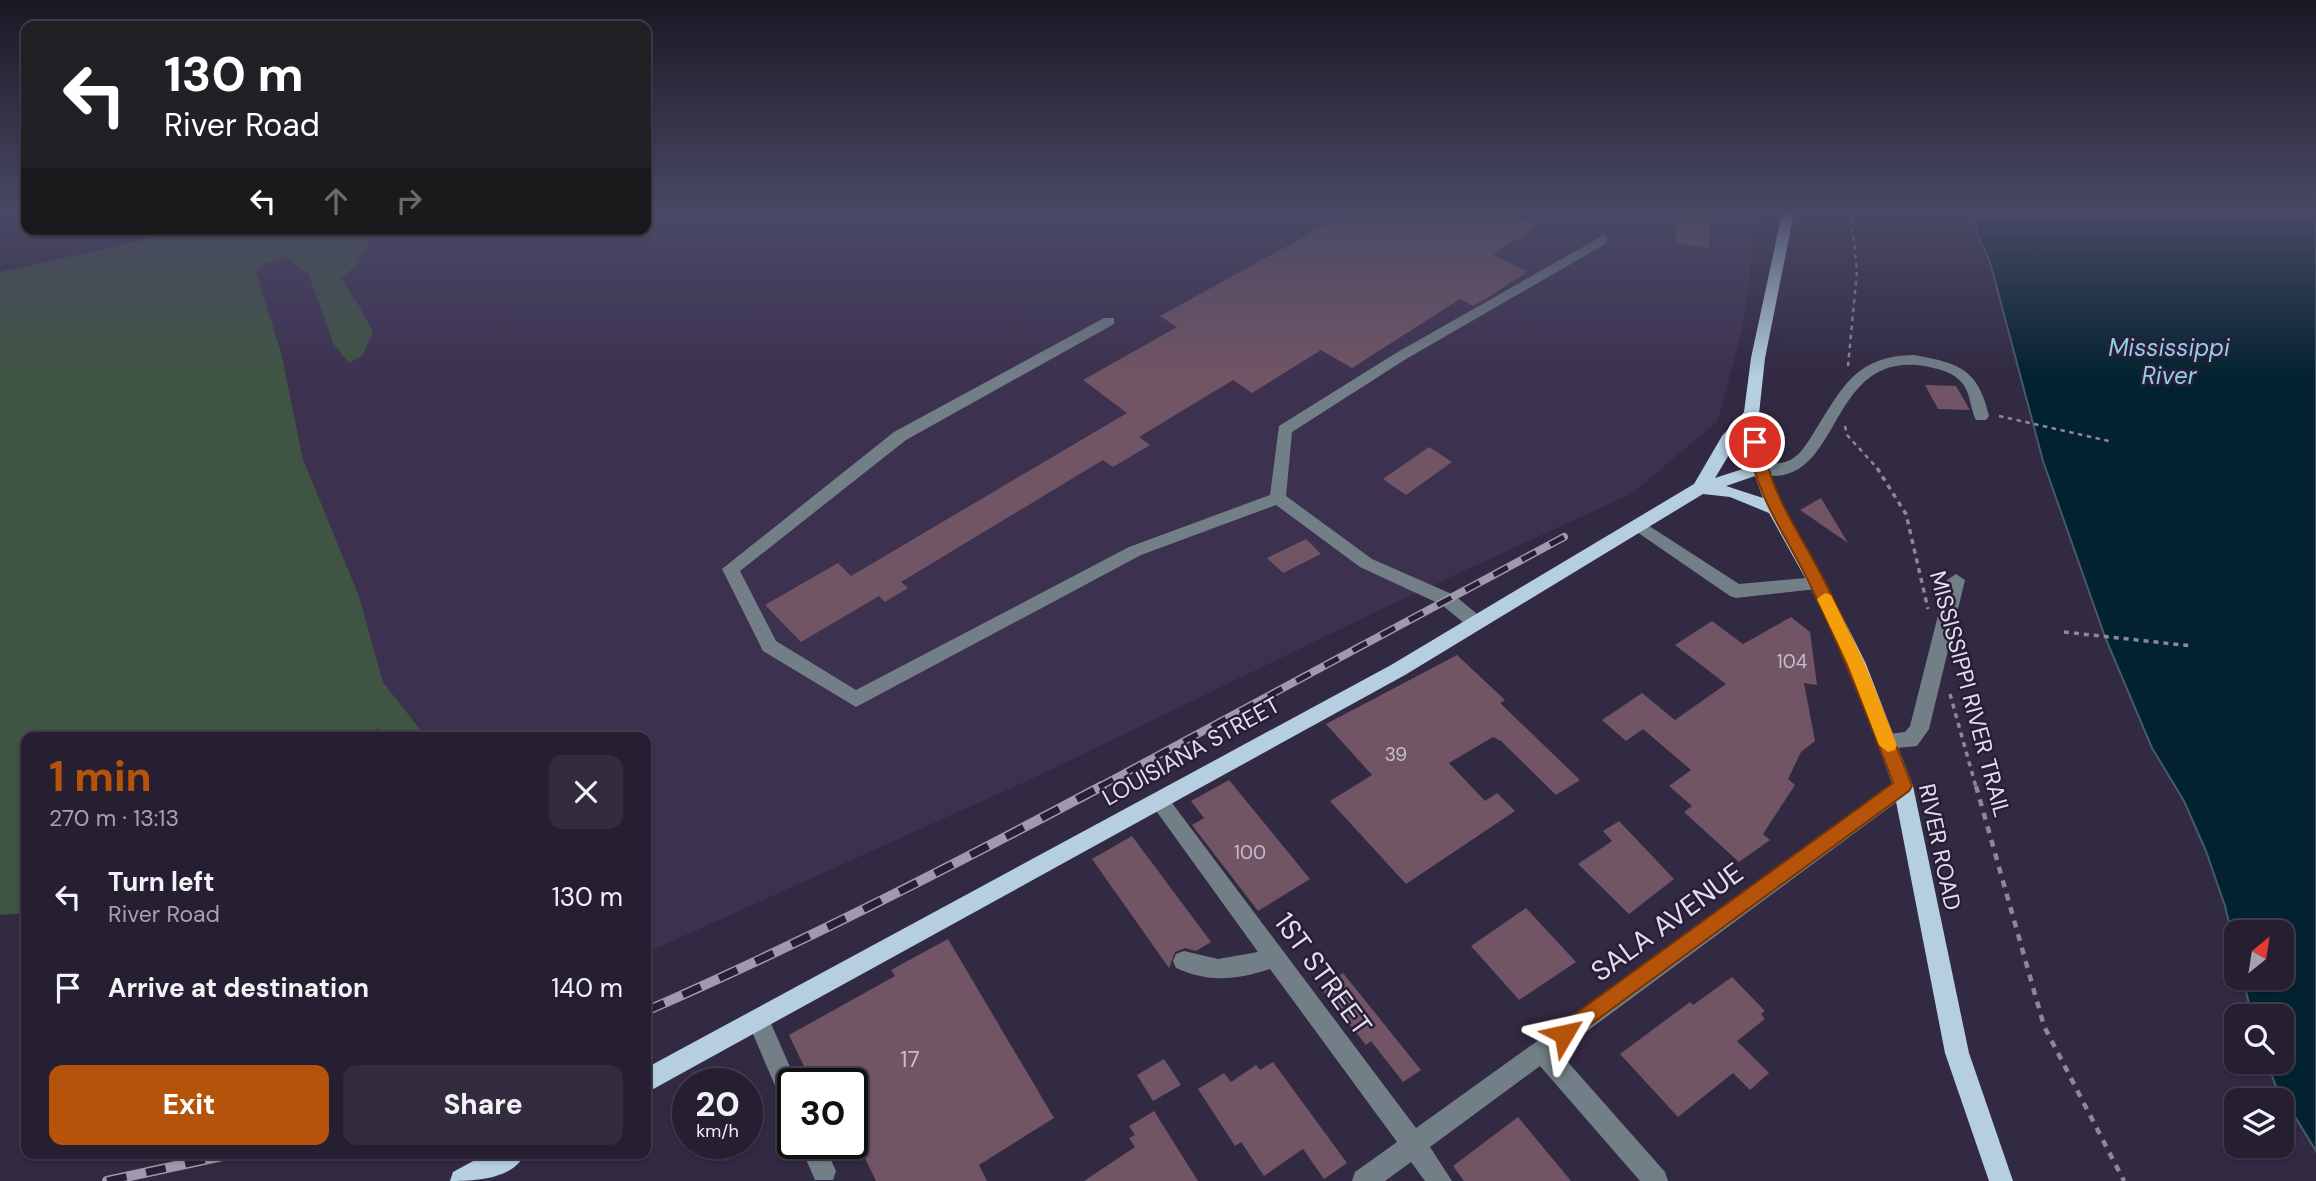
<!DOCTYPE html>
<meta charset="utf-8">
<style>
body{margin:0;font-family:"DM Sans",sans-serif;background:#322c3e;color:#f1f3f6;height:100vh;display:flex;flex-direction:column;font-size:26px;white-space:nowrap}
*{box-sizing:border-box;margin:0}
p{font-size:23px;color:#a4a2ac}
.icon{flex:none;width:38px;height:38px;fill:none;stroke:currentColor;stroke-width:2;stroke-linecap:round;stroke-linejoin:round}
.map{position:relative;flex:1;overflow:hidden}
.details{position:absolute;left:21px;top:732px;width:630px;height:427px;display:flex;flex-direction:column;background:#261f32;border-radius:14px;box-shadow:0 2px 5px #0004,0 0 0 2px #423d4d}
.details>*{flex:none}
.guide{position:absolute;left:21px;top:21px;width:630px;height:214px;border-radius:14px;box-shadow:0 2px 5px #0004,0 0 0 2px #423d4d;background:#202124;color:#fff;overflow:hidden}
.needle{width:46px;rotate:30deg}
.buttons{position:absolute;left:2224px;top:920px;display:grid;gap:14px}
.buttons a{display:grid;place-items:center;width:70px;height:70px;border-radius:14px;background:#261f32;box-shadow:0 2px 5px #0004,0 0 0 2px #423d4d;font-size:35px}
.speed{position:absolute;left:672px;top:1068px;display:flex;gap:14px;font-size:35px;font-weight:700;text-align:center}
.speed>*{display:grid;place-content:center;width:91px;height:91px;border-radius:50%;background:#261f32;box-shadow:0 2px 5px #0004,0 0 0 2px #423d4d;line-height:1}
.speed small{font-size:18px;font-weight:400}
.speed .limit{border:4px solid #111;border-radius:10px;background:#fff;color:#111}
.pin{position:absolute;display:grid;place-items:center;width:60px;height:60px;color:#fff;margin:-30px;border:4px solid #fff;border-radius:50%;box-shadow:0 2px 7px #0007}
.me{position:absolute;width:77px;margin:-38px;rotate:54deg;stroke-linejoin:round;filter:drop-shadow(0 0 5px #0008)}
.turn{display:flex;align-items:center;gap:24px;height:147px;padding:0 28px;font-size:32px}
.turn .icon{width:91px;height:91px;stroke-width:2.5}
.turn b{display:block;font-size:49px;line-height:60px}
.lanes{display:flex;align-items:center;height:66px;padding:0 28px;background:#0003;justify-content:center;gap:35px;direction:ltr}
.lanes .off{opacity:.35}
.round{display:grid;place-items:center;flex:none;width:74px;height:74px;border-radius:14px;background:#322c3e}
.head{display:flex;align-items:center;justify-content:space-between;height:119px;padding:0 28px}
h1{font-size:42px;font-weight:800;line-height:52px;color:#b45309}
.cta{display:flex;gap:14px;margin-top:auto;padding:14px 28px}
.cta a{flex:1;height:80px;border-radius:14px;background:#b45309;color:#fff;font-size:28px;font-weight:800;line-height:80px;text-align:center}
.cta a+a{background:#322c3e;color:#f1f3f6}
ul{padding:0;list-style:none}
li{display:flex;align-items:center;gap:21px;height:91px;padding:0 28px}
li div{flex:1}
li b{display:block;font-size:26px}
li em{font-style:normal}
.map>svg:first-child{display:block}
</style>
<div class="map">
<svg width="2316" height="1181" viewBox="0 0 2316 1181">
<rect width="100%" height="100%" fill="#322942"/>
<polygon fill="#3d3150" points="646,213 1758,213 1743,326 1718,421 1633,493 1388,606 1038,776 646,953 646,737 426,737 383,682 359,596 303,459 281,352 256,272 266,263 287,258 309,275 333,343 360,307 341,279 358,263 376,229 646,229"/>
<polygon fill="#3f5442" points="193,229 376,229 358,263 341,279 360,307 373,333 362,356 349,363 333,343 309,275 287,258 266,263 256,272 281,352 303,459 359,596 383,682 426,737 386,737 379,729 347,737 26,737 26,913 0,915 0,272"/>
<polygon fill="#03222f" stroke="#465a68" stroke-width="2" points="1973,213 2316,213 2316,1151 2275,1084 2267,1062 2282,1062 2282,1017 2252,1017 2243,978 2282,978 2282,933 2236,933 2236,952 2225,906 2206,851 2184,801 2152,748 2105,637 2043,461 1990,262 1978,236"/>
<g fill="#715565">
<polygon points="1347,213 1511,213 1538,226 1493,254 1527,272 1484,300 1473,306 1460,299 1352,368 1321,350 1252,393 1233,380 1139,437 1150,445 1113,467 1103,460 901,582 908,588 885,602 879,596 801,642 765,605 838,563 851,576 1127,413 1083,380 1177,327 1160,316"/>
<polygon points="1678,213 1710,213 1709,248 1676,243"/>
<polygon points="1925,385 1956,386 1970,410 1938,409"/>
<polygon points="1429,447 1452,462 1406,495 1383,479"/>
<polygon points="1821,498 1848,543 1800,510"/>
<polygon points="1306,539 1321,554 1283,573 1267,558"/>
<polygon points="1791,617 1810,632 1817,685 1804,683 1815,741 1801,752 1788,779 1795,785 1763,834 1770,840 1739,862 1684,812 1692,806 1669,786 1691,770 1643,729 1626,741 1602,720 1642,693 1675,720 1726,684 1675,645 1712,621 1743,644"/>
<polygon points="1457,655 1505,700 1500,703 1580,780 1556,795 1501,741 1493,737 1449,763 1485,801 1497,793 1515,811 1406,884 1330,801 1372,775 1326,724"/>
<polygon points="1229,780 1310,879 1258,911 1192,825 1204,818 1191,801"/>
<polygon points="1619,821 1674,879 1629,914 1578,864 1612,841 1603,831"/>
<polygon points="1132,836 1211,942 1196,951 1185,948 1175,952 1169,968 1092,859"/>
<polygon points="1526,908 1576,962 1519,1000 1471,946"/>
<polygon points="948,939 1054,1118 979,1165 987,1181 876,1181 858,1144 852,1147 852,1083 812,1083 789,1035 895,976 891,970"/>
<polygon points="1343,973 1421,1070 1403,1082 1371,1041 1366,1045 1321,988"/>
<polygon points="1732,977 1765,1011 1761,1014 1765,1019 1737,1041 1769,1073 1750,1090 1733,1073 1678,1117 1620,1054 1690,1002 1693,1005"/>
<polygon points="1164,1059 1181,1085 1153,1101 1137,1075"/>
<polygon points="1273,1062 1347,1163 1324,1179 1303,1149 1264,1176 1241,1142 1235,1146 1198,1089 1224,1073 1231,1082 1256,1065 1260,1070"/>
<polygon points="1154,1111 1198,1181 1084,1181 1135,1147 1129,1138 1135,1135 1129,1126"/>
<polygon points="1518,1117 1571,1181 1464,1181 1453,1166"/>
</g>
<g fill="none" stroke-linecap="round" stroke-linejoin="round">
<g stroke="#8e879b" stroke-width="2.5" stroke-dasharray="4.5 4.5" stroke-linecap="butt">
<polyline points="1848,366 1857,271 1851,213"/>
<polyline points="1999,416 2109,441"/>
<polyline points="1845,426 1847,435 1878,469"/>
</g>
<g stroke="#8e879b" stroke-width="3.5" stroke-dasharray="5 5" stroke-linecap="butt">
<polyline points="1877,468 1906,514 1928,609"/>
<polyline points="2064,632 2192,646"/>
<polyline points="1950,694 1976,787"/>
</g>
<polyline stroke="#8e879b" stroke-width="4.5" stroke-dasharray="7 7" stroke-linecap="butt" points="1976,786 2044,1026 2124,1181"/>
<g fill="#727f87" fill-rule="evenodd">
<polygon points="1602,236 1607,237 1607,243 1406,359 1292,432 1286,496 1372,559 1454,595 1482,618 1485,623 1482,628 1470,628 1442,605 1360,567 1276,505 1141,555 856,707 763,651 722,569 894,432 1104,318 1114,318 1114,324 906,440 740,571 776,641 856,690 1129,547 1270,495 1279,426 1396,353"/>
<path d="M1914 355C1958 363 1978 368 1989 416L1986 420H1976C1970 409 1971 395 1963 384 1954 372 1939 369 1925 366 1822 349 1845 498 1754 473L1752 469 1754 465C1766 462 1781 466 1792 459 1801 454 1807 443 1813 434 1842 389 1854 356 1914 355Z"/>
<polygon points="1640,520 1739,584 1817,577 1826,583 1817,589 1736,598 1730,596 1634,530 1632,526"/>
<polygon points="1956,574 1965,580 1929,729 1917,746 1887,749 1880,747 1877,741 1880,735 1905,732 1910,726 1947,580"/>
<path d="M1903 778 1910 780 1913 786 1910 792 1559 1052 1665 1172 1668 1181H1640L1540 1066 1430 1147 1452 1181H1425L1411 1162 1385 1181H1352L1355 1172 1397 1142 1270 969C1236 980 1210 983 1176 968L1173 961 1176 954 1184 951 1218 959 1258 952 1149 801 1152 795 1159 792 1166 795 1416 1128Z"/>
<polygon points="758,1009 766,1012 797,1083 793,1083 793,1113 785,1109 747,1020 750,1012"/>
<polygon points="799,1143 823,1143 836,1171 833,1180 815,1180"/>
</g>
<g fill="#b5cfe1" fill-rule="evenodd">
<path d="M1782 213H1794L1765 358 1759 414 1768 469 1783 509 1826 583 1866 664 1913 786 1969 1053 2013 1181H1989L1945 1053 1893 786 1848 664 1808 583 1769 513 1730 497 1703 494 1405 675 646 1093V1068L1391 665 1694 484 1722 436 1744 412 1751 358ZM1745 428 1752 466 1715 478ZM1755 476 1763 498 1726 486Z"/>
<path d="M488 1153H525C514 1180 474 1181 450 1181L453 1172Z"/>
</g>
<g stroke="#a19aae" stroke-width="8">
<polyline id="rail-far1" points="1099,787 1564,537"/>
</g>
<g stroke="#a19aae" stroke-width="10">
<g id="rail">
<path d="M646 1011C802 943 952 866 1102 786"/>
<polyline points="107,1181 236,1153"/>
</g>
</g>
<use href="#rail-far1" stroke="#281f37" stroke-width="5" stroke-dasharray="16" stroke-linecap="butt"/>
<use href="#rail" stroke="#281f37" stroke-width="7" stroke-dasharray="20" stroke-linecap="butt"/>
</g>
<linearGradient id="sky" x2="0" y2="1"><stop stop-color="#1c1724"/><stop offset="0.56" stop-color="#494965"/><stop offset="1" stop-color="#494965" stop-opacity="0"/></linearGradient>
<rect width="2316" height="378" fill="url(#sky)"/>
<path fill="#b45309" stroke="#753606" stroke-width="2" d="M1755 437 1762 442C1772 500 1803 536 1828 588 1860 653 1886 718 1912 786L1909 791 1564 1044 1557 1041 1554 1034 1557 1027 1893 783C1868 717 1843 653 1812 589 1788 537 1757 501 1748 442Z"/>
<polygon fill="#f59e0b" points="1825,593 1831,595 1865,664 1897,745 1895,750 1888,752 1879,745 1848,664 1817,599"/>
<g text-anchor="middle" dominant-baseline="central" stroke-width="5" stroke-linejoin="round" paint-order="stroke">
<g font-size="19" fill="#c6bccc">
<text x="1792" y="661">104</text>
<text x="1396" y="754">39</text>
<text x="1250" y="852">100</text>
</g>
<g font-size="23" fill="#e3deee" stroke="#281f37">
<text transform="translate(1970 694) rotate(75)">MISSISSIPPI RIVER TRAIL</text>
<text transform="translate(1191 751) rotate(-29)">LOUISIANA STREET</text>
<text transform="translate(1940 847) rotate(78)">RIVER ROAD</text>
</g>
<g font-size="23" fill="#c6bccc">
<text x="910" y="1059">17</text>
</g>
<g font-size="24" font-style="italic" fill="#91cdea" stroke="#281f37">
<text x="2169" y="347">Mississippi<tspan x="2169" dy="28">River</tspan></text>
</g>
<g font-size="28" fill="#e3deee" stroke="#281f37">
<text transform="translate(1667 922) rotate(-36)">SALA AVENUE</text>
<text transform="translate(1323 974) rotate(54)">1ST STREET</text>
</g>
</g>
</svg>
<div class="buttons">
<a><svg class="needle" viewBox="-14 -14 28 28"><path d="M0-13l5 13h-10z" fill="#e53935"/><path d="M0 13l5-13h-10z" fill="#a4a2ac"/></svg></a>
<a><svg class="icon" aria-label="search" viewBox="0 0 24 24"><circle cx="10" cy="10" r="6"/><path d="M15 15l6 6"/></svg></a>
<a><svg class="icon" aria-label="layers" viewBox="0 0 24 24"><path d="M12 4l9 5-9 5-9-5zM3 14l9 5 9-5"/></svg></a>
</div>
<div class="speed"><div>20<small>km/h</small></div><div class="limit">30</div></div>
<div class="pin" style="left:1755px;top:442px;background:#d93025"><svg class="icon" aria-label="arrive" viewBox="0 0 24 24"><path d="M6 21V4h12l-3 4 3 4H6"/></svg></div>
<svg class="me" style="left:1564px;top:1034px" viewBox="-20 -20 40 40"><path d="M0-17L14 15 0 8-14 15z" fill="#b45309" stroke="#fff" stroke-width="4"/></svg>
<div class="guide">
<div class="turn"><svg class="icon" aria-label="left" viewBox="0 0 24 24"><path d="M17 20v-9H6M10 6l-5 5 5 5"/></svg><div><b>130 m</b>River Road</div></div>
<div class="lanes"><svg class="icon" aria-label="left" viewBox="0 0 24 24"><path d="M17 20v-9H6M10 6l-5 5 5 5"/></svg><svg class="icon off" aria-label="ahead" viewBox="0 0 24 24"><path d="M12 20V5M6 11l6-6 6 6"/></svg><svg class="icon off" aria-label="right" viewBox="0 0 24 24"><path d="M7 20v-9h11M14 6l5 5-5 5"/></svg></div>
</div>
<section class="details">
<div class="head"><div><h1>1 min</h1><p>270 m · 13:13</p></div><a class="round"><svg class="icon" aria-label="close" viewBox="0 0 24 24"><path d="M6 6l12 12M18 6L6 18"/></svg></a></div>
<ul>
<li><svg class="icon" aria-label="left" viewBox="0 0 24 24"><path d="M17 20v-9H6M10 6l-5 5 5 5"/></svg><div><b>Turn left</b><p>River Road</p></div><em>130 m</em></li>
<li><svg class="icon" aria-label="arrive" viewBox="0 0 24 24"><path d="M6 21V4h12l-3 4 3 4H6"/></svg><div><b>Arrive at destination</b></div><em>140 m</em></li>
</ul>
<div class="cta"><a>Exit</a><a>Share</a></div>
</section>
</div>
